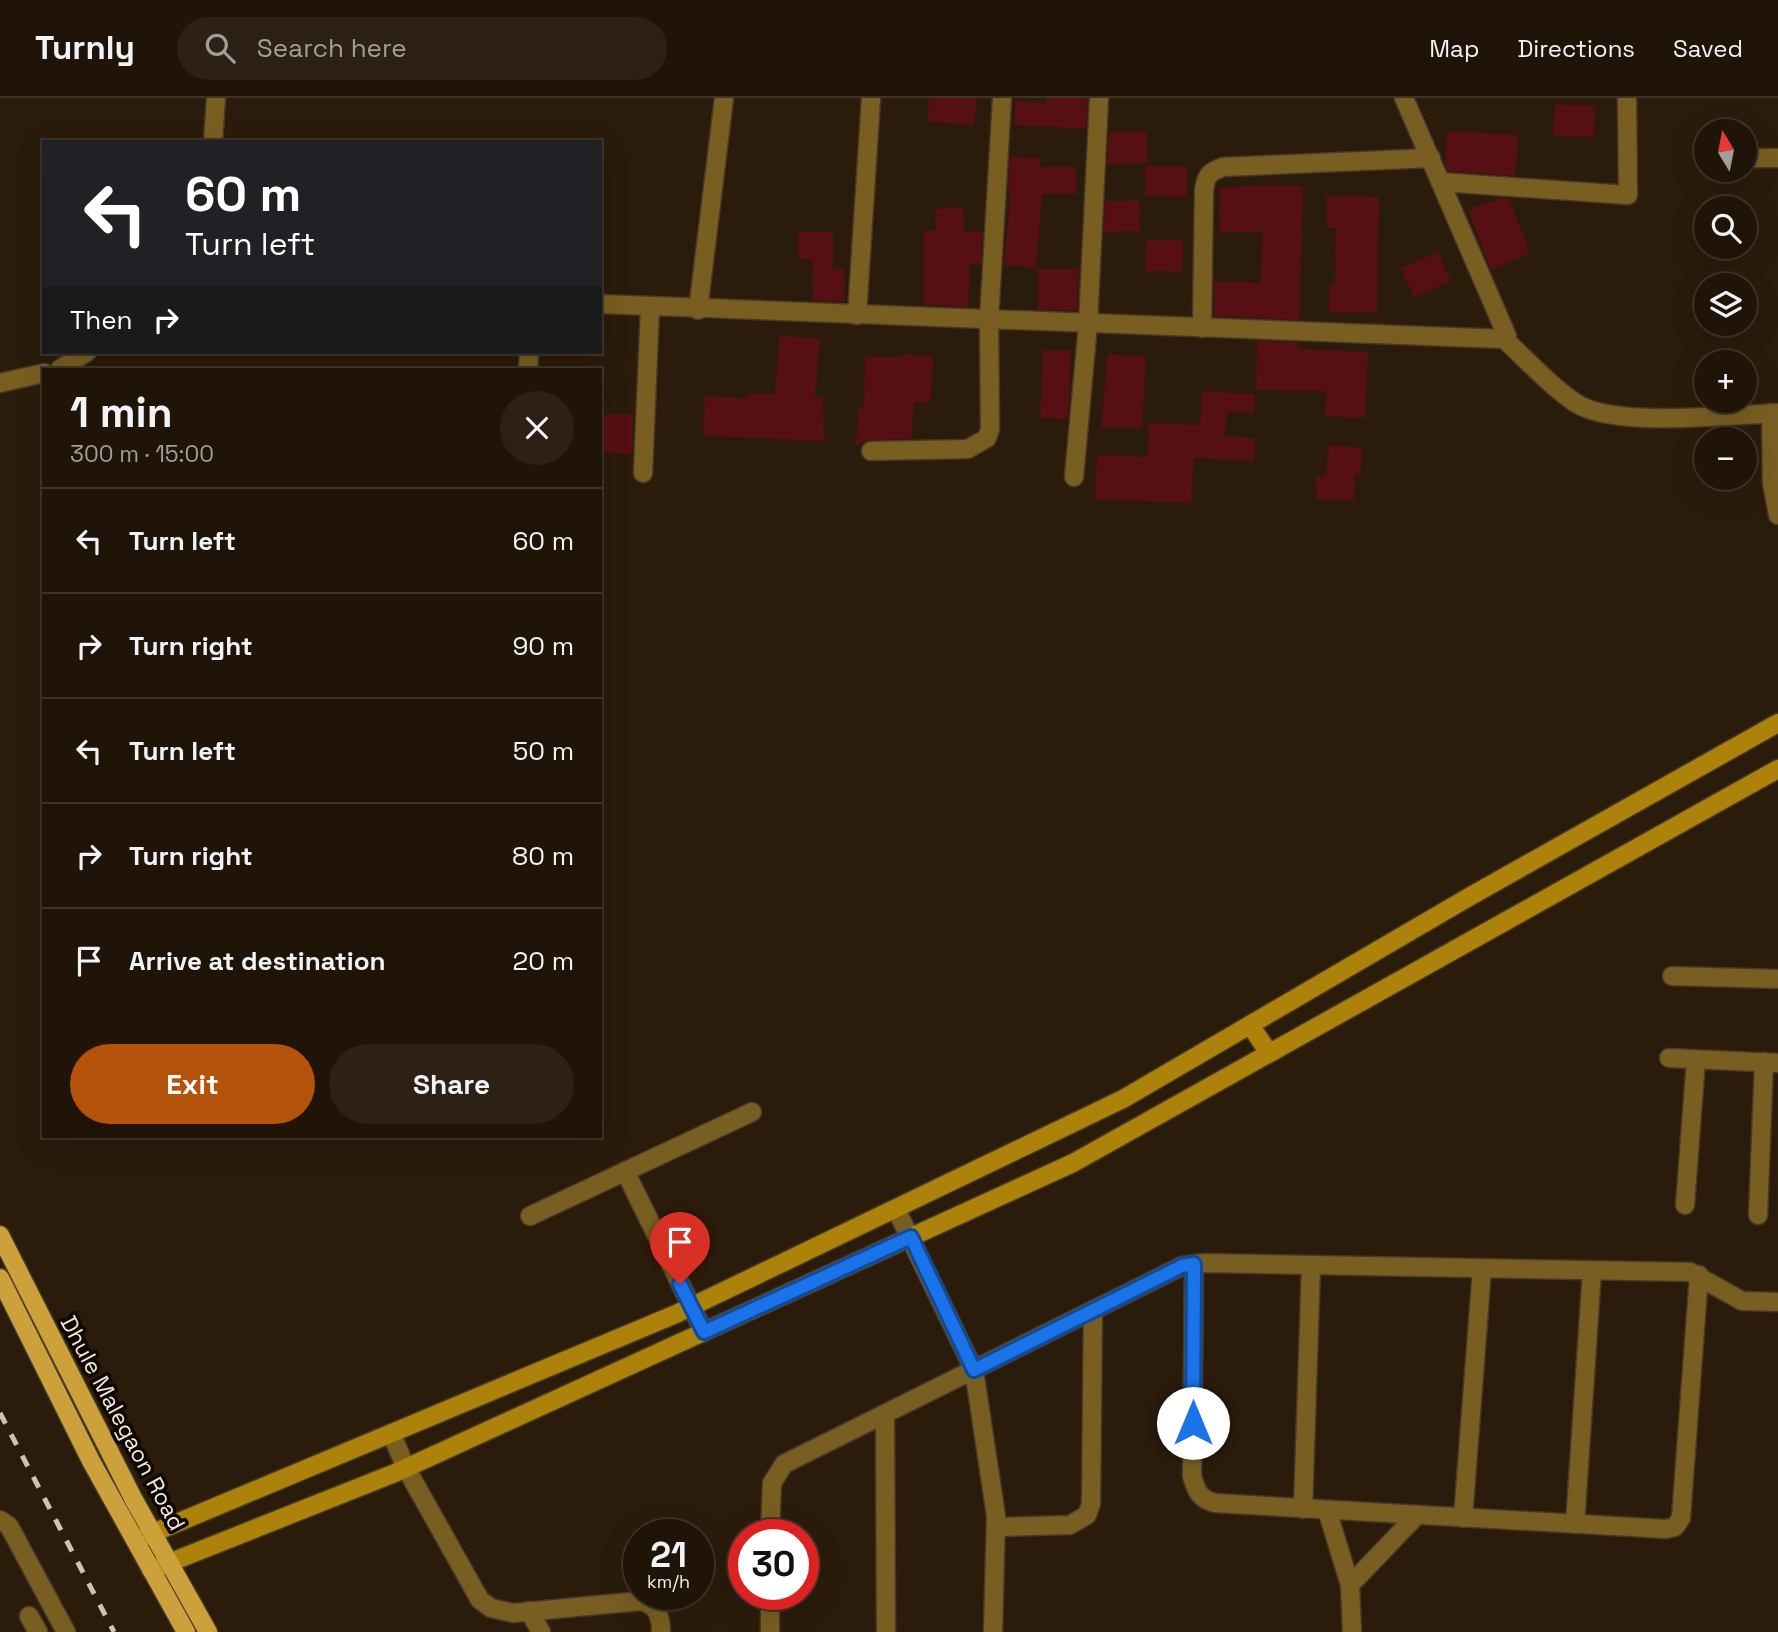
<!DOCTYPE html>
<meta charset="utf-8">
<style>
body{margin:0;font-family:"Space Grotesk",sans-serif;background:#2d2116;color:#f1f3f6;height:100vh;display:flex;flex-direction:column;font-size:26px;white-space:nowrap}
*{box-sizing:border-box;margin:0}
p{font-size:23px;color:#a29e9c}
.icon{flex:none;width:38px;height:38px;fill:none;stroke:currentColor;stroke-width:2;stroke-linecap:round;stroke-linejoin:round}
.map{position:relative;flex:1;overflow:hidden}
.side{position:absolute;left:42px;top:270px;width:560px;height:770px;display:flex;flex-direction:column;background:#201408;border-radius:0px;box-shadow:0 7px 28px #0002,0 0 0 2px #3d3329}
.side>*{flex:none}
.banner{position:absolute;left:42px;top:42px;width:560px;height:214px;border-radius:0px;box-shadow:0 7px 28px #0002,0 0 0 2px #3d3329;background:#202124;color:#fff;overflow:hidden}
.needle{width:46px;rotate:350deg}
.fabs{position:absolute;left:1694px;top:21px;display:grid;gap:14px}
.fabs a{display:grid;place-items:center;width:63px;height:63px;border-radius:50%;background:#201408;box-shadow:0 7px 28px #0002,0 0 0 2px #3d3329;font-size:35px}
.speed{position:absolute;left:623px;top:1421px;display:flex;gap:14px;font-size:35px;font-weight:700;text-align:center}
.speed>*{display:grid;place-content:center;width:91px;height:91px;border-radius:50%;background:#201408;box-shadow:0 7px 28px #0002,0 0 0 2px #3d3329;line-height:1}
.speed small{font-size:18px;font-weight:400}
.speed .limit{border:10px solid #d22;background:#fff;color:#111}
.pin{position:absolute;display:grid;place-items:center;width:60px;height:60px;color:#fff;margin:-72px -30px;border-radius:50% 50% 50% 0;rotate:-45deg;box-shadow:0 0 7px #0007}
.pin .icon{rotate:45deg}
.me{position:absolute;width:77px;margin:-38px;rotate:0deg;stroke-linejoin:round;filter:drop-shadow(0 0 5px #0008)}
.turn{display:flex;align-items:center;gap:24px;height:147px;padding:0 28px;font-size:32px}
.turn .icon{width:91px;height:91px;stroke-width:2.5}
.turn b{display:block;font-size:49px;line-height:60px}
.then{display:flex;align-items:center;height:66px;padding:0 28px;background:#0003;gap:14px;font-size:26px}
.round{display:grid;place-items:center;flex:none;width:74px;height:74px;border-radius:37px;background:#2d2116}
.overview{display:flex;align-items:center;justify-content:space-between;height:119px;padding:0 28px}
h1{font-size:42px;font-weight:700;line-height:52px}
.button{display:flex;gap:14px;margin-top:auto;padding:14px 28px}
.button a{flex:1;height:80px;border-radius:42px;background:#b45309;color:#fff;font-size:28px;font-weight:700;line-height:80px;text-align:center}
.button a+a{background:#2d2116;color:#f1f3f6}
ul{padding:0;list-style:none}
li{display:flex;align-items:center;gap:21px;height:105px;padding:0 28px;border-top:2px solid #3d3329}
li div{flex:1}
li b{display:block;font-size:26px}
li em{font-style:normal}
header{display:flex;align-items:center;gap:42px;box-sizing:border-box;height:98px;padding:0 35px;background:#201408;border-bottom:2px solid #3d3329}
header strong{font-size:33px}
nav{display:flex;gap:38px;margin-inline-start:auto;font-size:24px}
.search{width:490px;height:63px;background:#2d2116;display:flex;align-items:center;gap:18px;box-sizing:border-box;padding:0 24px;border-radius:38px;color:#a29e9c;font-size:26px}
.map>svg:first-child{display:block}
</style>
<header>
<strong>Turnly</strong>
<div class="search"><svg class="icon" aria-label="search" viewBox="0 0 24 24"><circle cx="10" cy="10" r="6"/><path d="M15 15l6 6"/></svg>Search here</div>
<nav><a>Map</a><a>Directions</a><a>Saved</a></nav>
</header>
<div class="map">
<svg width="1778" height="1534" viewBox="0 0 1778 1534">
<rect width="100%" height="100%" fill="#2b1b0b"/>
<g fill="#561014">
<polygon points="929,0 977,0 974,27 928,23"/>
<polygon points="1046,0 1088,0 1086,31 1014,27 1016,2 1045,6"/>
<polygon points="1555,6 1595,8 1594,39 1553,38"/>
<polygon points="1147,33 1147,65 1107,66 1109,34"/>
<polygon points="1447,33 1518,37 1515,78 1448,73 1445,67"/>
<polygon points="1010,59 1041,60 1040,69 1076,69 1076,96 1042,96 1036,170 1004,167 1011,93 1008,93"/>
<polygon points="1145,68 1187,68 1187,99 1145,98"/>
<polygon points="1266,87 1303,88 1299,222 1214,218 1214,183 1261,185 1262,134 1220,134 1219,90"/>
<polygon points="1326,98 1379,99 1377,214 1329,215 1329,187 1335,187 1336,130 1327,130"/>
<polygon points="1502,100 1509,100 1530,155 1491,172 1468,111"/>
<polygon points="1139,102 1140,133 1104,134 1105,103"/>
<polygon points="963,109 964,134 983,134 981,166 970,166 968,209 924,207 924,132 936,133 935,111"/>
<polygon points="798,134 833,134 833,171 844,171 845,203 813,203 812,161 798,161"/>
<polygon points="1146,142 1183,142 1182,174 1145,173"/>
<polygon points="1438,154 1451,183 1414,199 1401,170"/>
<polygon points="1038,171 1079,171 1077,212 1038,212"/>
<polygon points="780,237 820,241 815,299 823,299 824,343 703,338 705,298 746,300 746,296 775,296"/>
<polygon points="1257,243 1298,244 1298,250 1307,251 1368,254 1365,320 1325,318 1326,293 1256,292"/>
<polygon points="1043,252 1071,252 1068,321 1040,320"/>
<polygon points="902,256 933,258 930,305 914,304 911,341 871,342 856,346 859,309 864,310 865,259 901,259"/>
<polygon points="1108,256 1146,259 1142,330 1101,329"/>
<polygon points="1202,293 1255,296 1254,315 1227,314 1225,338 1255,340 1254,363 1194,360 1191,405 1095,401 1097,357 1147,359 1149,325 1200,327"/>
<polygon points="600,316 633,317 632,356 600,354"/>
<polygon points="1329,347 1362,350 1360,376 1355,375 1354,402 1316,401 1317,378 1326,378"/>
</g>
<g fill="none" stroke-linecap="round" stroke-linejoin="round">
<g stroke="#473829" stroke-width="21">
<g id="street">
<polyline points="213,44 216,0"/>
<polyline points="1745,60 1778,60"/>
<polyline points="1441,84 1628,97 1627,0"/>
<polyline points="600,206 1504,241 1507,238 1404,0"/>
<polyline points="698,212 724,0"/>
<polyline points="857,217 871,0"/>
<path d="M1202 230 1204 92C1206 78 1209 74 1223 69L1431 60"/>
<path d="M1504 241C1524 259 1558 296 1581 308 1623 329 1729 317 1778 315"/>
<polyline points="60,271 87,254"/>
<polyline points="528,271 529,254"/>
<polyline points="0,285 44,275"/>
<polyline points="1771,315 1772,385 1778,417"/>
<polyline points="871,353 968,351 987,340 990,331 989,222 1002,0"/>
<polyline points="643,375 650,209"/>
<polyline points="1074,379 1088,226 1099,0"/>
<polyline points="1672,878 1778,881"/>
<polyline points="1669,960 1778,965"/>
<polyline points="625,1073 704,1234"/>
<polyline points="1685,1107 1696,962"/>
<polyline points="896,1111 974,1272 996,1418 993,1534"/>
<polyline points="1758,1117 1764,964"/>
<polyline points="530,1118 752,1014"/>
<path d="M1194 1166 1192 1378C1196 1392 1199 1401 1215 1405L1666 1431 1675 1429 1681 1420 1699 1177"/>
<polyline points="885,1316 886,1534"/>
<path d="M391 1335 406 1370 480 1502 491 1510 513 1515 641 1503C657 1507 661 1518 661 1534"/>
<polyline points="1303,1411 1311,1167"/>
<polyline points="1327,1412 1350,1487 1352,1534"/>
<polyline points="1463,1420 1482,1171"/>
<polyline points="0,1422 9,1428 66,1534"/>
<polyline points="1575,1426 1592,1173"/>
<polyline points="996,1429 1070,1427 1087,1417 1091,1406 1093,1213"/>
<polyline points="770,1437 772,1385 784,1366 1182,1168 1205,1165 1690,1174 1742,1203 1778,1204"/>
<polyline points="1350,1487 1417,1417"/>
<polyline points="529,1513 541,1534"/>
<polyline points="29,1518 38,1534"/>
<polyline points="770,1534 770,1496"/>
</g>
</g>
<g stroke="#473829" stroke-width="21">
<g id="secondary">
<polyline points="1250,927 1269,955"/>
<polyline points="141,1440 676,1216 1123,1001 1469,799 1778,625"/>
<polyline points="151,1472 395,1375 1073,1065 1778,671"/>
</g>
</g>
<g stroke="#473829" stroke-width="21">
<g id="primary">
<polyline points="0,1137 134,1402 208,1534"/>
<polyline points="0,1180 91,1363 186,1534"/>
</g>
</g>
<use href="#street" stroke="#795e22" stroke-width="18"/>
<use href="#secondary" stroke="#ad820a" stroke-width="18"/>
<use href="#primary" stroke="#cca03b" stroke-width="18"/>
<polyline stroke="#cdc2b6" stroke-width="5" stroke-dasharray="12 12" stroke-linecap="butt" points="0,1315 114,1534"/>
</g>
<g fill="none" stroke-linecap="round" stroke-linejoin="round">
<g stroke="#114b97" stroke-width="18">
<polyline id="route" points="680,1186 704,1234 911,1139 974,1272 1182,1168 1194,1166 1193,1325"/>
</g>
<use href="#route" stroke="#1a73e8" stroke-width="12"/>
</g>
<g text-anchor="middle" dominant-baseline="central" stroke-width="7" stroke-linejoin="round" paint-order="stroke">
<g font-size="23" fill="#f3e8de" stroke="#0e0703">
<text transform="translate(123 1325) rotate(62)">Dhule Malegaon Road</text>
</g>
</g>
</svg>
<div class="fabs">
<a><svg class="needle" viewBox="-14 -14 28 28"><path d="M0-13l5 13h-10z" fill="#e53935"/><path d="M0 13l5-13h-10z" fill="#a29e9c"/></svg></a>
<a><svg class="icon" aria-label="search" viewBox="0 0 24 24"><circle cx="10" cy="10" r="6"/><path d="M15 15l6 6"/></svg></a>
<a><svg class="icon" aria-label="layers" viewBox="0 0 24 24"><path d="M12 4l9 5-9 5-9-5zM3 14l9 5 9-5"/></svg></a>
<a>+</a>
<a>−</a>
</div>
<div class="speed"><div>21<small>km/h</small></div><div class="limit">30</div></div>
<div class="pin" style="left:680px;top:1186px;background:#d93025"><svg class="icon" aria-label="arrive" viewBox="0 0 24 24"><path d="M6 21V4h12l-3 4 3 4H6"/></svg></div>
<svg class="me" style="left:1193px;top:1325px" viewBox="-20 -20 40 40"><circle r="19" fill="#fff"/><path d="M0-13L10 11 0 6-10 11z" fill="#1a73e8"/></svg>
<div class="banner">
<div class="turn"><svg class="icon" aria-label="left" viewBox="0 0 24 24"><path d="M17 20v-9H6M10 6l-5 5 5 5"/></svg><div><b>60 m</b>Turn left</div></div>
<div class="then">Then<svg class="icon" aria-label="right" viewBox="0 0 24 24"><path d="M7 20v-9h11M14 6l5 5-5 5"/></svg></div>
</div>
<section class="side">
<div class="overview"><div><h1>1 min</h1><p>300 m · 15:00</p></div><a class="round"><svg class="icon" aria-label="close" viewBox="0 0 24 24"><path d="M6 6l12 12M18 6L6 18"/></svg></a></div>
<ul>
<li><svg class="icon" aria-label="left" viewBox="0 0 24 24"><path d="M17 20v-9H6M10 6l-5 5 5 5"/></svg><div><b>Turn left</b></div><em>60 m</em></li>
<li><svg class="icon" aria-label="right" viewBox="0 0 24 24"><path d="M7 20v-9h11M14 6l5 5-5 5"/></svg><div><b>Turn right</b></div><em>90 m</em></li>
<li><svg class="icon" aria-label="left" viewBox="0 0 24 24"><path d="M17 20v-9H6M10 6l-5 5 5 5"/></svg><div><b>Turn left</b></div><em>50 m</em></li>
<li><svg class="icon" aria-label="right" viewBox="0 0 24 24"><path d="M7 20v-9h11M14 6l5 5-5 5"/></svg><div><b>Turn right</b></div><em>80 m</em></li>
<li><svg class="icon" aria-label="arrive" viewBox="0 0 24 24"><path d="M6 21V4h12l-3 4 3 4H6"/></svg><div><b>Arrive at destination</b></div><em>20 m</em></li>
</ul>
<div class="button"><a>Exit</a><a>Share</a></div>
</section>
</div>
